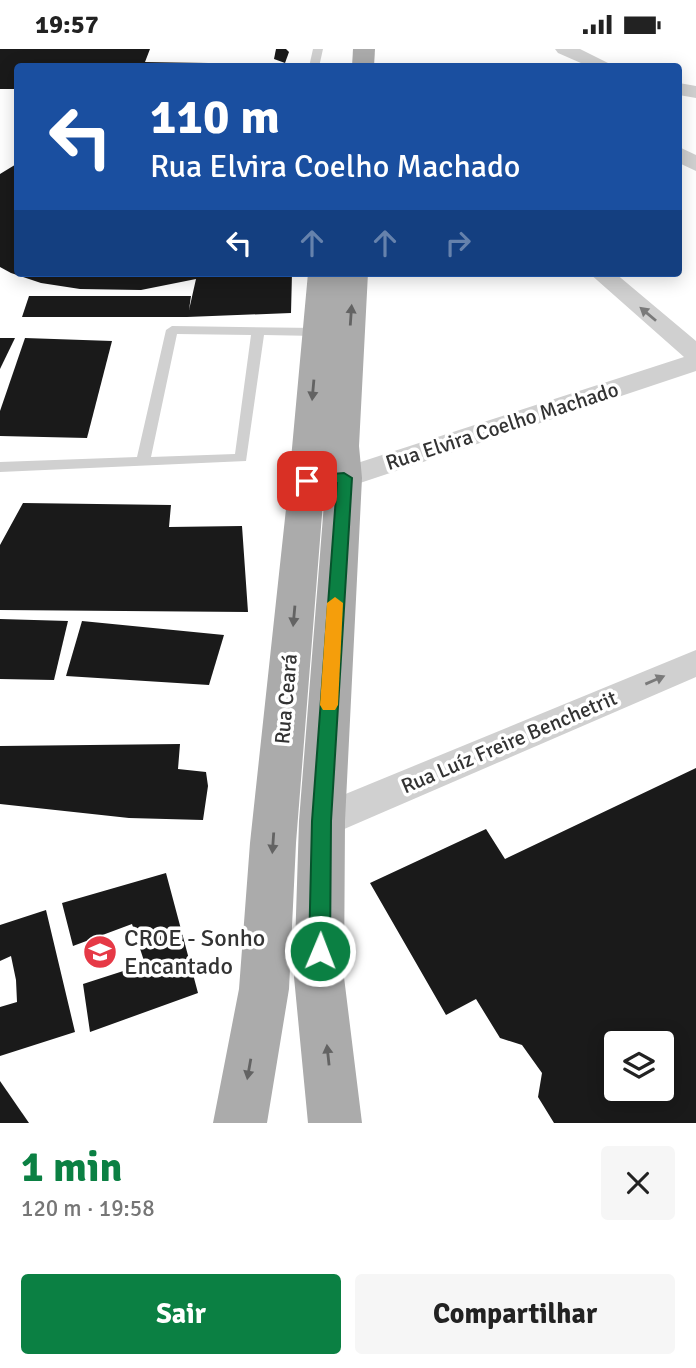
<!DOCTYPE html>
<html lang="pt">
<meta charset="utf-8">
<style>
body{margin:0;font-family:Signika,sans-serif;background:#f6f6f6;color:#222;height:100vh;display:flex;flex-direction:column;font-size:26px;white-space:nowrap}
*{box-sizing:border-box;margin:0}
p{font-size:23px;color:#767676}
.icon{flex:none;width:38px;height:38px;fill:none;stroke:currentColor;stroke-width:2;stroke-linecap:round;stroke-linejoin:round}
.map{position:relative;height:1074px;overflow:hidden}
.drawer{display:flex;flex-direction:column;background:#fff;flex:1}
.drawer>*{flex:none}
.guide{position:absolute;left:14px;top:14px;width:668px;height:214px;border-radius:7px;box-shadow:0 4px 18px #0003;background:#1a4fa0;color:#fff;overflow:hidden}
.buttons{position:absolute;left:604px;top:982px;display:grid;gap:14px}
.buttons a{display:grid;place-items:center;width:70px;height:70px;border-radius:7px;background:#fff;box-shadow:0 4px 18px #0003;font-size:35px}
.pin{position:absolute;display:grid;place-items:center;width:60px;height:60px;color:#fff;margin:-30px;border-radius:14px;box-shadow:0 4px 10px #0006}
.me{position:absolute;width:77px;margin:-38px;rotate:1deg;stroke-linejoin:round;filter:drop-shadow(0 0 5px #0008)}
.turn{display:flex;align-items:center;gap:24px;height:147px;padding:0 21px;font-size:32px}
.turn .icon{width:91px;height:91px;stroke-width:2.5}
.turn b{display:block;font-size:49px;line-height:60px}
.lanes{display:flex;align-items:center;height:66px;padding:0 21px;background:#0003;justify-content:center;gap:35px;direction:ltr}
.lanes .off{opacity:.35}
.round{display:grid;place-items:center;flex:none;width:74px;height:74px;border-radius:7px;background:#f6f6f6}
.head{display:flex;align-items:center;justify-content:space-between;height:119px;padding:0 21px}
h1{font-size:42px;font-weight:700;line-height:52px;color:#0b8043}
.action{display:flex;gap:14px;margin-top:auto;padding:14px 21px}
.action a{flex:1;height:80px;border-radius:7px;background:#0b8043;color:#fff;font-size:28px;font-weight:700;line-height:80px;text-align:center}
.action a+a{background:#f6f6f6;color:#222}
.status{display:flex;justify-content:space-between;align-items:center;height:49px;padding:0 35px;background:#fff;direction:ltr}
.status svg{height:19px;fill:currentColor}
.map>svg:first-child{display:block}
</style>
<div class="status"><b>19:57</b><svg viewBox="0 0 49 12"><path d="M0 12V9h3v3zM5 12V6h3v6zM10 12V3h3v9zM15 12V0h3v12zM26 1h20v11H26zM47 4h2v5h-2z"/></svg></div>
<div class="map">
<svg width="696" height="1074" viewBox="0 0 696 1074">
<rect width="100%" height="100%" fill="#fff"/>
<g fill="#1a1a1a" fill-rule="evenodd">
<polygon points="0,0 150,0 145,13 273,15 273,18 18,18 18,40 0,40"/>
<polygon points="276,0 286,0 289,3 285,14 274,10"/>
<polygon points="18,114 18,224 292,224 291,264 187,268 22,268 29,247 191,247 189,261 196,230 141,241 80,240 41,234 11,224 0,218 0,125"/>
<polygon points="0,289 15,289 0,320"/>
<polygon points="25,289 112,292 87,389 0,387 0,362"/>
<polygon points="23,454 171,456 169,478 242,477 248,563 0,561 0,496"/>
<polygon points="0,570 68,572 54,631 0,630"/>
<polygon points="82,572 224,586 209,636 66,627"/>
<polygon points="180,695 178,720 206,723 208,737 203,771 129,769 0,755 0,697"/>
<path d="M696 719V1074H554L538 1048 542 1024 522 996 500 989 476 950 446 966 370 834 486 780 505 810ZM616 994H662V1040H616Z"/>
<polygon points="166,824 198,944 90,983 83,935 145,915 132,875 73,897 62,854"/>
<polygon points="46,861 75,983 0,1007 0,958 17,953 16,931 11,907 0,912 0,876"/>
<polygon points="0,1032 29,1074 0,1074"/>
</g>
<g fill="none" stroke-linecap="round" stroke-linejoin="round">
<g fill="#d0d0d0" fill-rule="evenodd">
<polygon points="313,0 323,0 319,18 309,18"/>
<path d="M172 277 317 279 323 283 317 287 264 286 246 412 0 423V413L137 408 166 281ZM177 285 251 286 235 405 151 408Z"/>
</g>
<g fill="#d0d0d0" fill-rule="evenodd">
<polygon points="555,0 580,0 616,18 590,18 558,4"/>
<polygon points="679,34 696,37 696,49 679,46"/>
<polygon points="679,98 696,106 696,122 679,114"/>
<polygon points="589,224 615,224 696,292 696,322 354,436 321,441 311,438 307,431 311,424 342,419 684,308"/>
<polygon points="696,601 696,628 335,784 322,788 309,784 303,772 309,760"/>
</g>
<g fill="#ababab" fill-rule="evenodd">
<polygon points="353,0 375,0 374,18 352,18"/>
<polygon points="308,224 338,224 334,280 338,224 368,224 359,397 362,429 345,772 344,928 362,1074 308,1074 294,928 299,772 326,429 326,415 296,794 289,940 267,1074 213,1074 239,940 250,794 289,432"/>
</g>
</g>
<defs><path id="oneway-solid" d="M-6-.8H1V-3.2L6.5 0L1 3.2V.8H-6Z" transform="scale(1.75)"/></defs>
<g fill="#7a7a7a">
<use href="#oneway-solid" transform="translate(648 265) rotate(-140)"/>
<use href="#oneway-solid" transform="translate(655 631) rotate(-23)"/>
</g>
<g fill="#636363">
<use href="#oneway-solid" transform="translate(351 266) rotate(-86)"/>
<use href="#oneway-solid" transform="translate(313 341) rotate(95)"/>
<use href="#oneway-solid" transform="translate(294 567) rotate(95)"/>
<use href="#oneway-solid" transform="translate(273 794) rotate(94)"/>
<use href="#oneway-solid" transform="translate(328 1006) rotate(-96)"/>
<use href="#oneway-solid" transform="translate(249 1020) rotate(100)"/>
</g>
<polygon fill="#0b8043" stroke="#07532c" stroke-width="2" points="344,424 352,429 331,772 330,902 327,909 320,912 312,909 309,902 312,772 337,434 307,437 300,432 307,427"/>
<polygon fill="#f59e0b" points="335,548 343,554 338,656 335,661 323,661 320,656 327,554"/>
<defs>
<g id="school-disc" transform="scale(1.75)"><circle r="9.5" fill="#e63946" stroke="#fff"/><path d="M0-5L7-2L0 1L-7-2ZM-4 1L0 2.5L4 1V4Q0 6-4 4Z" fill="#fff"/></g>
</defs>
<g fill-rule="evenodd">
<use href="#school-disc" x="100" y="903"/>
</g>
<g text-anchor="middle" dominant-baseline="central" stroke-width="7" stroke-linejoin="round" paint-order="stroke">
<g font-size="21" fill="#333" stroke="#fff">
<text transform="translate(502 377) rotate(-18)">Rua Elvira Coelho Machado</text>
<text transform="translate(286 650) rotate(-85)">Rua Ceará</text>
<text transform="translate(509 693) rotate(-23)">Rua Luíz Freire Benchetrit</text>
</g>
<g font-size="24" fill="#333" stroke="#fff" text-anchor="start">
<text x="124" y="889">CROE - Sonho<tspan x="124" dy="28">Encantado</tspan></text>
</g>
</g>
</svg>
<div class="buttons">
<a><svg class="icon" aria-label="layers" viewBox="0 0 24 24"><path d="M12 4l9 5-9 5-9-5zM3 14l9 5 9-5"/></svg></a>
</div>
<div class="pin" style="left:307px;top:432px;background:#d93025"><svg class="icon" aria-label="arrive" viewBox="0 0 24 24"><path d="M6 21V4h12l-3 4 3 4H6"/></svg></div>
<svg class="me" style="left:320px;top:902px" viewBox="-20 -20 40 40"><circle r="17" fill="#0b8043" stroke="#fff" stroke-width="3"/><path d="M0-11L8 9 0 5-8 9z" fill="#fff"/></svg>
<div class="guide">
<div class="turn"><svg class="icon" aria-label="left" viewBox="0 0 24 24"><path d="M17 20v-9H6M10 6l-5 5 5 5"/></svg><div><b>110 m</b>Rua Elvira Coelho Machado</div></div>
<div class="lanes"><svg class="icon" aria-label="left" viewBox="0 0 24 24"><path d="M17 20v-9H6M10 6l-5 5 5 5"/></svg><svg class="icon off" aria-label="ahead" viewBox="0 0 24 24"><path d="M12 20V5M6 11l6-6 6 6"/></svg><svg class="icon off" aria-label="ahead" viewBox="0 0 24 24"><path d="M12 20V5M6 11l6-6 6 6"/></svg><svg class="icon off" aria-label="right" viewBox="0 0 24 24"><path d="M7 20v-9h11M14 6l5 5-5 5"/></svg></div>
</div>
</div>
<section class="drawer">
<div class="head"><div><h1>1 min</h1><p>120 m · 19:58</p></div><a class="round"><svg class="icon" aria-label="close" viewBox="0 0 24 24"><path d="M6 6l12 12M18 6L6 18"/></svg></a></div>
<div class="action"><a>Sair</a><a>Compartilhar</a></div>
</section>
